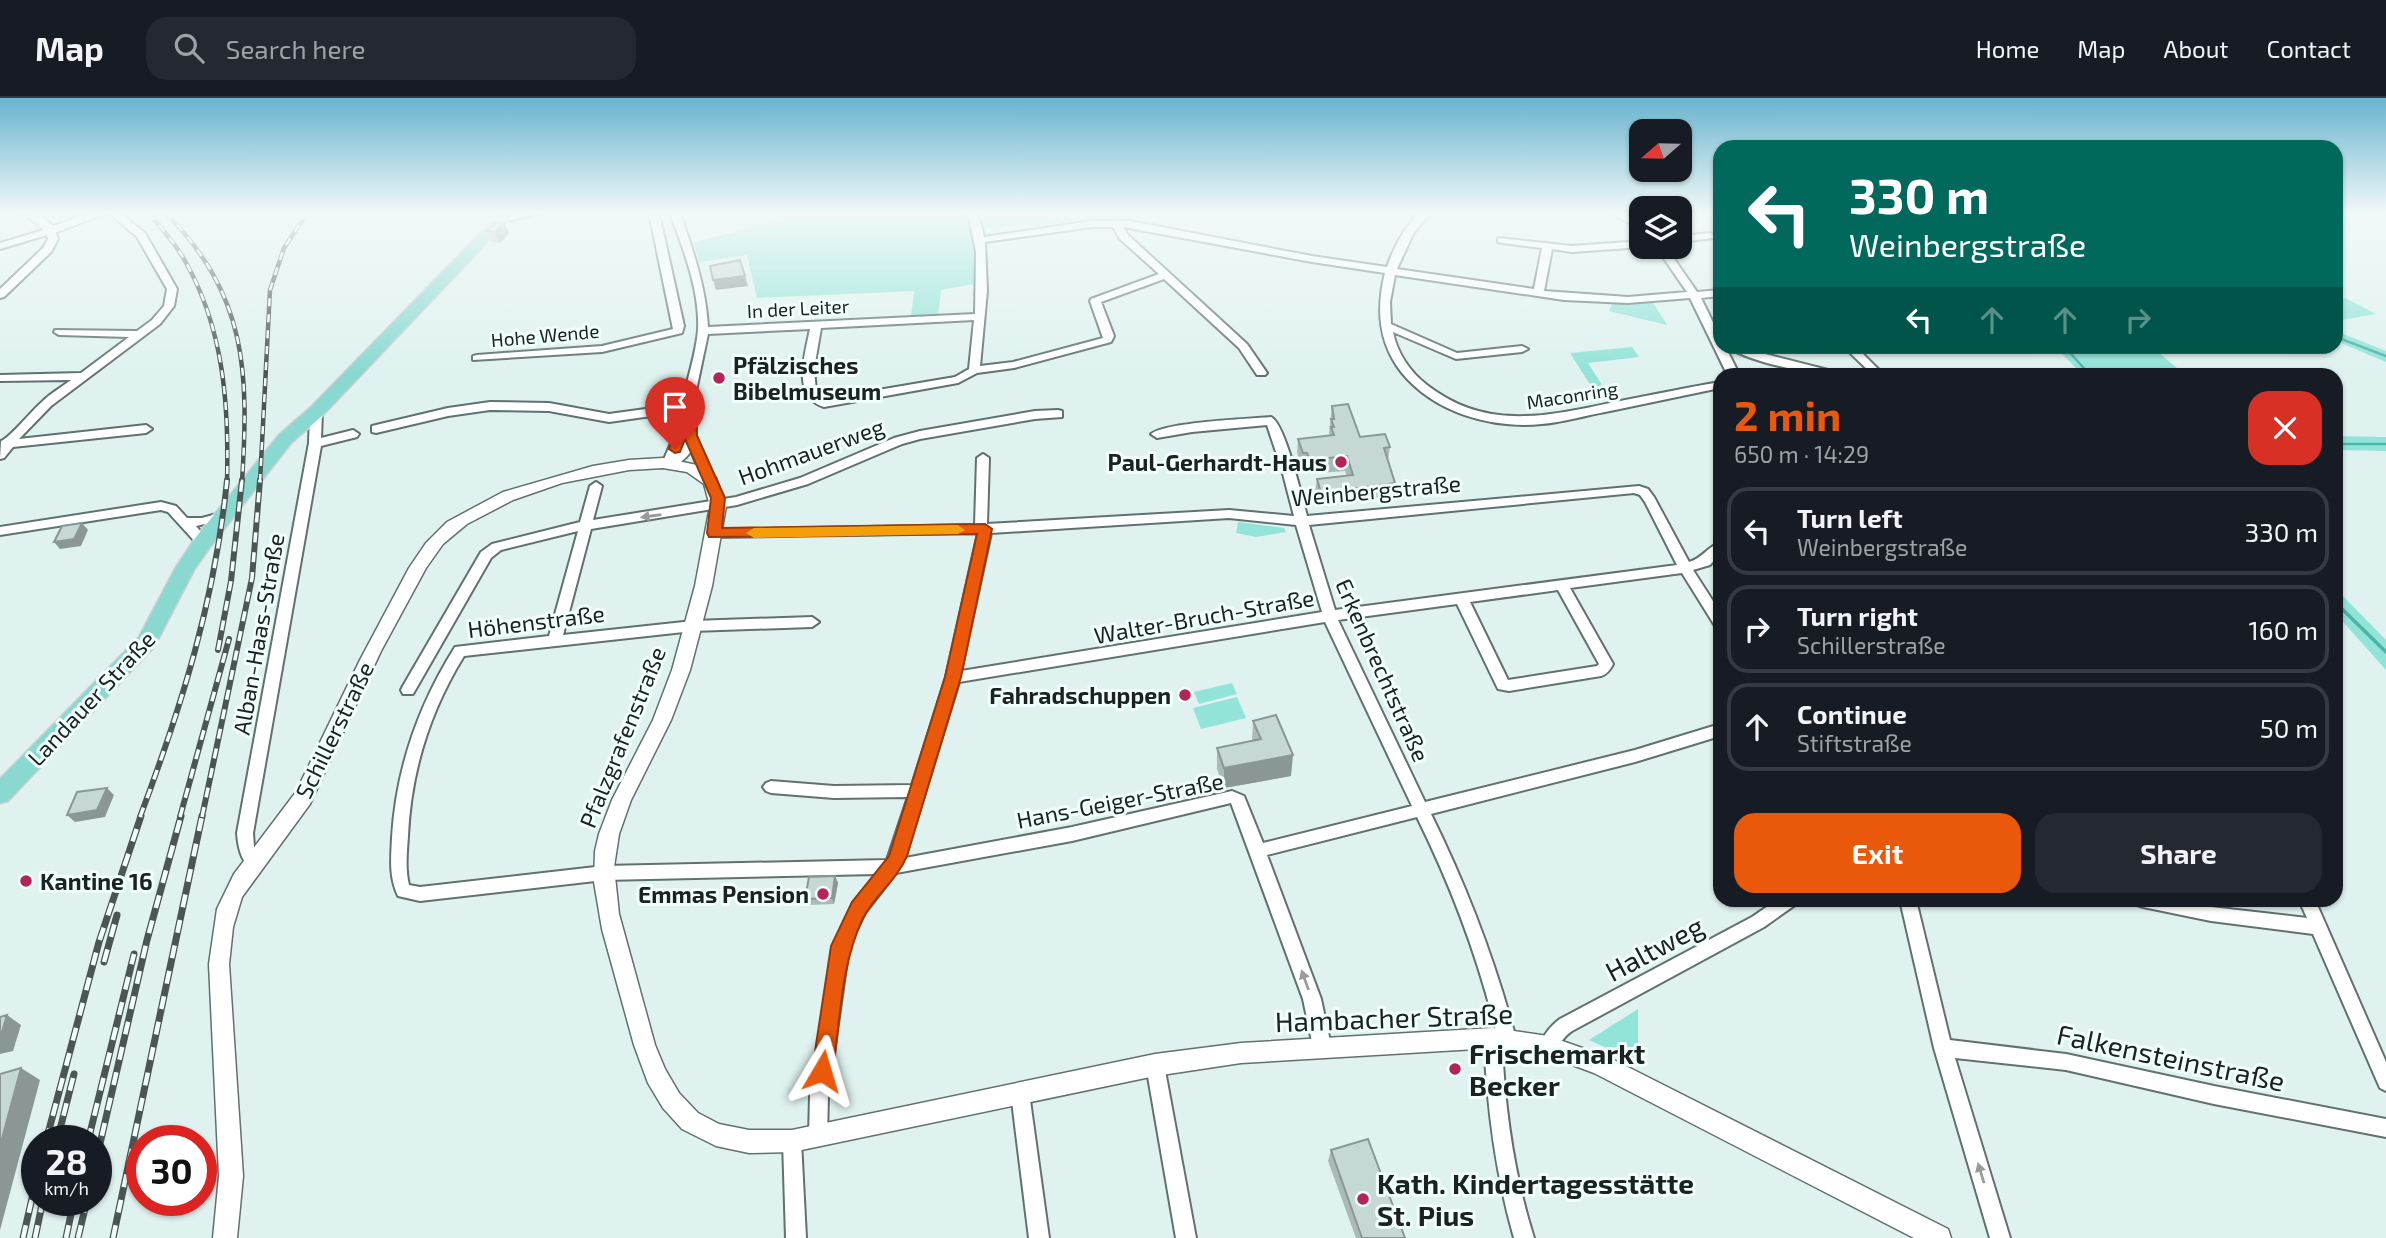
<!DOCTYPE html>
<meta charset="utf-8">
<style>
body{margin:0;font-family:"Exo 2",sans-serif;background:#242831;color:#f1f3f6;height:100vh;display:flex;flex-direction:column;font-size:26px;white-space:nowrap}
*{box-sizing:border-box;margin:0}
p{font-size:23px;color:#9ea1a6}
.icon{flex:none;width:38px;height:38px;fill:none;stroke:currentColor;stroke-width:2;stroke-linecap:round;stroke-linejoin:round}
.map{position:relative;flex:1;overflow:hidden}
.sheet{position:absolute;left:1713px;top:270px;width:630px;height:539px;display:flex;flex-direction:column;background:#171b24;border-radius:21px;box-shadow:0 2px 5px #0004}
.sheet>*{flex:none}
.banner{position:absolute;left:1713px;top:42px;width:630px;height:214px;border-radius:21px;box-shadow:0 2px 5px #0004;background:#00695c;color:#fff;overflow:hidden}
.needle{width:46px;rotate:250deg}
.controls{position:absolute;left:1629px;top:21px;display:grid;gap:14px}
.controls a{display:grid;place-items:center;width:63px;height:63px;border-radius:14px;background:#171b24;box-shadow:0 2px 5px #0004;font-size:35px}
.speed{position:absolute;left:21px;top:1027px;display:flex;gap:14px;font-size:35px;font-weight:700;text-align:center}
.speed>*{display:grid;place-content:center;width:91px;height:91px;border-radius:50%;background:#171b24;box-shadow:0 2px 5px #0004;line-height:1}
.speed small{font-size:18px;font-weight:400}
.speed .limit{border:10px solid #d22;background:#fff;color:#111}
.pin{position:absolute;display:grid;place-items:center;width:60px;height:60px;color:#fff;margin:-72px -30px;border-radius:50% 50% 50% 0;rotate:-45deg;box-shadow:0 0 7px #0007}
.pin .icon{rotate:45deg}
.me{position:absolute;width:77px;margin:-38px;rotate:7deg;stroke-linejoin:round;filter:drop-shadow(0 0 5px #0008)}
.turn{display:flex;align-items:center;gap:24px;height:147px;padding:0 21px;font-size:32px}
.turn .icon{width:91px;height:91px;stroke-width:2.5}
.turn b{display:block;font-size:49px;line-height:60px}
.lanes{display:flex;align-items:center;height:66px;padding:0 21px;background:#0003;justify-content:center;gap:35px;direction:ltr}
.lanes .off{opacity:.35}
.round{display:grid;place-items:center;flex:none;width:74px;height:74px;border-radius:21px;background:#242831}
.headline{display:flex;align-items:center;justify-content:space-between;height:119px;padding:0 21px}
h1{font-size:42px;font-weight:700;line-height:52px;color:#ea580c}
.action{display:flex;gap:14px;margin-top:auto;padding:14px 21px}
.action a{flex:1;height:80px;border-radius:21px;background:#ea580c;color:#fff;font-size:28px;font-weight:700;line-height:80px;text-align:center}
.action a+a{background:#242831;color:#f1f3f6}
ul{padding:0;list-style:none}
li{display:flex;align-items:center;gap:21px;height:88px;margin:0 14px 10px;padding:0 7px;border:4px solid #363941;border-radius:21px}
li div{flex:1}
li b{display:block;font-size:26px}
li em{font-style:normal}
header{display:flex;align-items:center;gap:42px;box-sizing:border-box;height:98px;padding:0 35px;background:#171b24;border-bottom:2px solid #363941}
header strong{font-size:33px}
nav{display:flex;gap:38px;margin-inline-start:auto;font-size:24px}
.search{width:490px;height:63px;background:#242831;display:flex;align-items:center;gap:18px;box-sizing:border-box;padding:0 24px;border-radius:21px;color:#9ea1a6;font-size:26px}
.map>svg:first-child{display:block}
</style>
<header>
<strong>Map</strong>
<div class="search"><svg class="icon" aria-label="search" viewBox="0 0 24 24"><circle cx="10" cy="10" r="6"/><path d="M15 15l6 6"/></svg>Search here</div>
<nav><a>Home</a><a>Map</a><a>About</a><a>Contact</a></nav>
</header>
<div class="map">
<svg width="2386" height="1140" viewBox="0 0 2386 1140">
<rect width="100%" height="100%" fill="#dff2ef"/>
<g fill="#92e3d8">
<polygon points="812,115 1174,115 975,131 979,185 941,192 938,218 911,219 914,193 757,200 747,157 699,164 694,144"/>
<polygon points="2345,200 2376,216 2336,223 2336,201"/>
<polygon points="1652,203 1667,227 1609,213 1612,206"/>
<polygon points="2336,233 2386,253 2386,264 2336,243"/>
<polygon points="1632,249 1639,259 1588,265 1611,301 1600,302 1570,255"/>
<polygon points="2055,249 2152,249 2184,276 2082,276"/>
<polygon points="2336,338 2386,339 2386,353 2336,352"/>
<polygon points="1238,424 1284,430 1286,434 1256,439 1236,435"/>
<polygon points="2336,491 2386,542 2386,572 2336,516"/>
<polygon points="1232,585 1237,596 1199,606 1194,594"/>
<polygon points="1237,599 1246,620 1201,631 1193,610"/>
<polygon points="1638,911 1638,964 1589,942"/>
</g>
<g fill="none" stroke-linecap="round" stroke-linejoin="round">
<g stroke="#4bb4a8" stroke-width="2.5">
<polyline points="2336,239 2386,258"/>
<polyline points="2064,248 2089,276"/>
<polyline points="2336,346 2386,346"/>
</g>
<polyline stroke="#4bb4a8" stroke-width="3.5" points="2336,505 2386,554"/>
<g stroke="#60716e" stroke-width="4">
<g id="minor">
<path d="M109 115H120L145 135 177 191 174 208 160 226 51 308 19 341 146 327 152 331 146 335 13 349 4 360 0 361 1 343C10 340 32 312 43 303 51 295 62 289 71 282L0 283V277L81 275 129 239 59 237 54 234 55 232 137 233 152 222 164 208 167 191 137 139Z"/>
<polygon points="519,115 542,115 502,124 497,121"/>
<polygon points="649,115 659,115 684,228 682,235 602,254 473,262 473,258 477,257 602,248 673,231"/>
<path d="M670 115H680C693 152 706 190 708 229L975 216 976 153 968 115H978L984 139 1092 123H1130L1312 158 1387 169C1394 149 1404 130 1419 115H1430L1413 136 1397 171 1534 191 1542 150 1502 145 1498 144V140L1572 148 1642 143V149L1572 154 1552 151 1544 193 1628 199 1687 194 1656 149H1666L1697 194 1720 192V198L1701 200 1720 239V248H1725L1739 276H1727L1690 200 1628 205 1564 202 1395 177 1390 204 1391 226 1457 255 1522 248 1528 251 1522 254 1456 261 1393 234C1397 255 1410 274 1427 287 1485 332 1544 319 1610 305 1647 298 1684 290 1720 284V290C1683 298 1647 305 1610 313 1587 317 1565 324 1542 326 1492 331 1435 315 1402 275 1378 245 1376 211 1385 175L1312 164 1123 129 1128 137 1247 246 1267 275 1265 277H1257L1239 250 1164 181 1101 204 1114 238 1111 244 1014 270 977 275 958 285 824 309C791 298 805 257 810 231L708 236 693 307 695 309 690 320 696 324V338L714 379 708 383 702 379 691 353C685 362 678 367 668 370L662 366 676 333 680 314 609 324 549 313 490 312 448 318 376 335 372 334V328L376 327 448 310 490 304 549 305 609 316 682 306C687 282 696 256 698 232 700 192 683 151 670 115ZM1092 129H1113L1120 141 1159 176 1091 201 1090 203 1103 240 1013 264 980 268 987 193 985 144ZM974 222 969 271 955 279 825 301 816 293 814 271 821 230Z"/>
<polygon points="1612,115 1624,115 1642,126 1642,133"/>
<polygon points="50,130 54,131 58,141 51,154 4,199 0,200 0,191 43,150 48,141 47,137 0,151 0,145"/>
<polygon points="1710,135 1715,138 1714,140 1680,144 1680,138"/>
<path d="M1726 248H1783L1757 254 1836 274 1838 276C1812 278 1747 263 1726 248Z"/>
<polygon points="1843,248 1855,248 1883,276 1872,276"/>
<path d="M316 310 322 314 321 340 353 332 359 336 357 339 321 348 253 735 254 749 263 764 261 769C242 775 238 748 237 735L309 345 310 314Z"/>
<path d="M1058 312 1062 313V319L1035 321 920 341 902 346 808 386 737 407 591 431 563 537 693 523 812 519 819 524 812 529 693 533 464 558C430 613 411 673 408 738 407 754 405 771 409 787L420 789 604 768 887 762 908 699 834 700 771 695 766 693 763 689 766 685 771 683 834 688 912 687 946 579 978 435 714 439 708 435 709 432 975 427 977 360 983 356 989 360 987 426 1229 412 1294 418 1282 372 1267 327 1192 334 1157 340 1151 336C1166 324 1247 321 1271 319 1285 325 1302 400 1307 418L1639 388 1648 391 1654 399 1689 464C1703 460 1708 448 1720 445V456L1710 467 1693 472 1720 514V529L1715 528 1682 475 1570 490 1613 566C1610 572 1607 576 1601 578L1509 593 1498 591 1457 506 1338 522 1425 704 1635 652 1720 626V638L1635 664 1431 716C1467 789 1495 862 1516 941L1513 947 1507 949 1502 947C1505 1013 1514 1077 1534 1140H1514C1495 1074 1487 1008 1484 940L1487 934 1496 933C1478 859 1451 788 1417 719L1267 757 1321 901 1331 948 1328 954 1322 956 1316 954 1313 948 1303 901 1231 705 1072 743 896 775 865 815 849 848 828 997 827 1039 824 1045 818 1048 812 1045 809 1039 810 997 833 848 853 805 877 776 604 782 420 803 398 798C389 779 391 761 392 740 396 671 418 608 455 549L549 538 578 433 501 452 491 460 413 596H403L401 592 403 588 481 454 492 446 580 424 590 388 596 384 602 388 593 422 736 399 800 380 894 340 920 333 1035 313ZM1634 395 1640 397 1645 404 1677 467 1335 512 1309 427ZM1229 420 1296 427 1322 514 961 573 991 435ZM1558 492 1599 566 1597 568 1508 582 1470 504ZM1325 524 1412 708 1263 745 1244 698 1232 693 1072 729 905 760 959 584Z"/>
<polygon points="161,404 176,408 187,420 202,420 224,414 230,418 228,421 196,428 209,444 203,448 198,447 168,414 161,412 0,437 0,429"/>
<path d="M1777 802H1797L1795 807 1764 829 1572 933C1562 939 1558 952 1548 956L1542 954 1539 948C1544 937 1550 928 1560 921L1752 819Z"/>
<polygon points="1900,802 1916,802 1950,942 2066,956 2214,988 2386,1021 2386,1039 2214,1006 2066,972 1955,960 2010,1140 1990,1140 1934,950"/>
<polygon points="2135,802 2175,802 2211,809 2307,820 2299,802 2315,802 2386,964 2386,993 2380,990 2313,836 2211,823 2143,809 2137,807"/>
<polygon points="1155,959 1161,961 1164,967 1196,1140 1176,1140 1146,967 1149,961"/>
<polygon points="1020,986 1026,989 1029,995 1049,1140 1029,1140 1011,995 1014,989"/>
<polygon points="792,1034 799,1037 801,1043 806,1140 786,1140 783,1043 785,1037"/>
</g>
</g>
<g stroke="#60716e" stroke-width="3">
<g id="tertiary">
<polygon points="23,115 38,115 53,128 89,115 107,115 50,137"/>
<polygon points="663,360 697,367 716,380 726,408 712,488 690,572 671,622 631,702 619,736 614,769 619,816 655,947 665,971 679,995 698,1015 719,1026 749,1032 792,1032 1155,956 1241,945 1493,930 1548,938 1608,959 1948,1131 1951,1140 1914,1140 1594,975 1548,958 1493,950 1241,965 1155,978 792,1054 749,1055 716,1048 682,1031 663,1010 648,985 634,947 602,831 594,784 595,753 599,736 612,702 653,622 672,572 695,488 710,408 704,386 687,374 663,370 629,372 562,385 513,402 467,426 443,446 426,470 381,553 310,706 242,799 233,829 229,866 243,1078 237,1140 213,1140 219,1078 209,866 217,811 234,776 296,694 360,562 409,470 426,445 447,424 503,394 593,368 629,362"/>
</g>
</g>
<g stroke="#cdcece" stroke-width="3">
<polygon id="primary" points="500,115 515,115 322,318 291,345 210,449 194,472 154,549 8,703 0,705 0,681 139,539 176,469 196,439 279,337 310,310"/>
</g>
<use href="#minor" fill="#fff" fill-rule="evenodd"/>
<use href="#tertiary" fill="#fff" fill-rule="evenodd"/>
<use href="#primary" fill="#89d9d1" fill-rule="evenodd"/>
<g stroke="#4b5553" stroke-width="4.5">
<g id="rail-far2">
<path d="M149 115C161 130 176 146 185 163 224 231 229 307 227 384"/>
<path d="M166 115C247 198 249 273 242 384"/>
<polyline points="260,384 270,192 284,150 307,115"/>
</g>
</g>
<g stroke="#4b5553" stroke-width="6">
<g id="rail-far1">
<polyline points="218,552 231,483 242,382"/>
<path d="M140 719C182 607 215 502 227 382"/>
<polyline points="180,719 229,541"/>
<polyline points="202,719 252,480 260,382"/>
</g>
</g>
<g stroke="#4b5553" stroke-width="7">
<g id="rail">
<polyline points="104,864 117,817"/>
<polyline points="46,1043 99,844 141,718"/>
<polyline points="57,1043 74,976"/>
<polyline points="88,1043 134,856"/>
<polyline points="96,1063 147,842 181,718"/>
<polyline points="23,1140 37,1078"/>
<polyline points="35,1140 43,1102"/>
<polyline points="66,1140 74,1102"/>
<polyline points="78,1140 87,1102"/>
<polyline points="113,1140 202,718"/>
</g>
</g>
<use href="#rail-far2" stroke="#f0fffc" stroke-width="2.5" stroke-dasharray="8" stroke-linecap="butt"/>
<use href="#rail-far1" stroke="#f0fffc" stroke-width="3.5" stroke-dasharray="10" stroke-linecap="butt"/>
<use href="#rail" stroke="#f0fffc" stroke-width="4.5" stroke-dasharray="13" stroke-linecap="butt"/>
</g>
<g fill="#aabab7">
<polygon points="487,133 509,135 500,145 491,144"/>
<polygon points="1332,308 1360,339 1390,349 1388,362 1395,385 1393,399 1320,409 1315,395 1317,381 1347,378 1345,373 1308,376 1306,369 1302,370 1297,355 1298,341 1330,338 1329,335"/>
<polygon points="1253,623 1291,678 1224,690 1217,671 1217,650 1252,643"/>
<polygon points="835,778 838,785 834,806 808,807 805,801"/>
<polygon points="1331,1052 1405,1140 1356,1140 1328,1063"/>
</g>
<g fill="#8b9795">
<polygon points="504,125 509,135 500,145 495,134"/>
<polygon points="745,178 748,188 716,192 713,182"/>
<polygon points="82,425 88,432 81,448 60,451 54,444"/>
<polygon points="1293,657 1291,678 1224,690 1224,670"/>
<polygon points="107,690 114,697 105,719 75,724 67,717"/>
<polygon points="835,778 838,785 834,806 832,800"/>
<polygon points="7,917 21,927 13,953 0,956 0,941"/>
<polygon points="21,970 40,982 0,1132 0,1048"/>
</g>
<g fill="#c6d8d5" stroke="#8b9795" stroke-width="2">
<polygon points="496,124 504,125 495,134 487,133"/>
<polygon points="740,162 745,178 713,182 710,168"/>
<polygon points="1348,306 1360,339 1385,336 1390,349 1384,350 1395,385 1321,395 1317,381 1353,377 1347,358 1310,362 1307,355 1303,355 1298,341 1334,337 1331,329 1334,329 1331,321 1334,321 1332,308"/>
<polygon points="82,425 74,441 54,444 62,428"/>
<polygon points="1276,617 1293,657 1224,670 1217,650 1261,641 1253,623"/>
<polygon points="107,690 97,712 67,717 77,694"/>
<polygon points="835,778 832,800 805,801 809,779"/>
<polygon points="7,917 0,941 0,919"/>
<polygon points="21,970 0,1048 0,976"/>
<polygon points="1368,1041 1405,1140 1362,1140 1331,1052"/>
</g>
<defs><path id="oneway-solid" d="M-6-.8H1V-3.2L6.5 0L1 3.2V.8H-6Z" transform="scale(1.75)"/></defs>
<g fill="#989c9b">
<use href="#oneway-solid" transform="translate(651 418) rotate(172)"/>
<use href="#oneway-solid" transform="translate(1305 882) rotate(-110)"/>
<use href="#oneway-solid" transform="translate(1981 1075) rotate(-107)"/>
</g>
<linearGradient id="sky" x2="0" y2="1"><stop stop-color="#69b4ce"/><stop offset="0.42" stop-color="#f1f9f8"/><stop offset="1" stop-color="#f1f9f8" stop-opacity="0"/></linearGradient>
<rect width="2386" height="275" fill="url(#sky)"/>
<path fill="#ea580c" stroke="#983908" stroke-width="2" d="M689 305 695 309 697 338 725 400 722 430 985 426 992 431 961 579 907 758C897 782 875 797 863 820 841 866 840 922 833 973L830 980 822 982 815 980 812 973 831 848 852 804 889 758 945 579 977 436 709 439 707 435 711 400 685 341 680 354 675 355 669 351 682 309Z"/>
<polygon fill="#f59e0b" points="958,427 965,432 958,436 754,440 746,435 754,430"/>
<g fill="#b32459" stroke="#f0fffc" stroke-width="2.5">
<circle cx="719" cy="280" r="7"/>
<circle cx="1341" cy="364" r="7"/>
<circle cx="1185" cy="597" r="7"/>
<circle cx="26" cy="783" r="7"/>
<circle cx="823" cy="796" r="7"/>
<circle cx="1455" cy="971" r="7"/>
<circle cx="1363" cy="1101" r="7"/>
</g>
<g text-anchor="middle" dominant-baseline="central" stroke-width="6" stroke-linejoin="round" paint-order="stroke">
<g font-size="19" fill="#1b2221" stroke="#f0fffc">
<text transform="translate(798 210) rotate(-3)">In der Leiter</text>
<text transform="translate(545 237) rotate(-5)">Hohe Wende</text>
<text transform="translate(1572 297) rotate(-9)">Maconring</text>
</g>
<g font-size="23" font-weight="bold" fill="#1b2221" stroke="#f0fffc" text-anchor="end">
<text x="733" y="267" text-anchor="start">Pfälzisches<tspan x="733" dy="26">Bibelmuseum</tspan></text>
<text x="1327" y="364">Paul-Gerhardt-Haus</text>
<text x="1171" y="597">Fahradschuppen</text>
<text x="40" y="783" text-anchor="start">Kantine 16</text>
<text x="809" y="796">Emmas Pension</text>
</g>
<g font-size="23" fill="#1b2221" stroke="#f0fffc">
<text transform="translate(811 353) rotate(-20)">Hohmauerweg</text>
<text transform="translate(1376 392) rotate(-5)">Weinbergstraße</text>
<text transform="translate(1204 518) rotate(-10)">Walter-Bruch-Straße</text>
<text transform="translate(536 523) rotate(-7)">Höhenstraße</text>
<text transform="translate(258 536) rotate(-80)">Alban-Haas-Straße</text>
<text transform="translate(1383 572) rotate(66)">Erkenbrechtstraße</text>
<text transform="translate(91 600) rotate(-47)">Landauer Straße</text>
<text transform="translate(334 632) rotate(-64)">Schillerstraße</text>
<text transform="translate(622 639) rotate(-68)">Pfalzgrafenstraße</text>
<text transform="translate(1120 702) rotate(-11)">Hans-Geiger-Straße</text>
</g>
<g font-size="28" fill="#1b2221" stroke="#f0fffc">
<text transform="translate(1654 850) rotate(-28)">Haltweg</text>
<text transform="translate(1394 919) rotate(-2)">Hambacher Straße</text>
<text transform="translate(2171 959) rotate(12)">Falkensteinstraße</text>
</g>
<g font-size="28" font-weight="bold" fill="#1b2221" stroke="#f0fffc" text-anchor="start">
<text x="1469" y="955">Frischemarkt<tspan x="1469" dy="32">Becker</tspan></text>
<text x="1377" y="1085">Kath. Kindertagesstätte<tspan x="1377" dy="32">St. Pius</tspan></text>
</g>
</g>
</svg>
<div class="controls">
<a><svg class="needle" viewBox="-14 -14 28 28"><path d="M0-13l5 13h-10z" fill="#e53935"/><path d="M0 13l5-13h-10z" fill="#9ea1a6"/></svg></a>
<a><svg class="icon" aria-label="layers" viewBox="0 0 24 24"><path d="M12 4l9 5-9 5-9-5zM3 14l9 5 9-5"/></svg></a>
</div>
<div class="speed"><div>28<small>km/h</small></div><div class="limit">30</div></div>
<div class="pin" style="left:675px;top:351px;background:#d93025"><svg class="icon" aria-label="arrive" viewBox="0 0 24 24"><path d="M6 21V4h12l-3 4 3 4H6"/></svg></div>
<svg class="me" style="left:822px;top:973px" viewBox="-20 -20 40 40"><path d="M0-17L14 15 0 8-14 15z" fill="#ea580c" stroke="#fff" stroke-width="4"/></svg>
<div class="banner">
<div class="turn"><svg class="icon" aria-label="left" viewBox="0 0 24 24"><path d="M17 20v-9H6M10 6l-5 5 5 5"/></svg><div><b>330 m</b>Weinbergstraße</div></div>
<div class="lanes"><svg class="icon" aria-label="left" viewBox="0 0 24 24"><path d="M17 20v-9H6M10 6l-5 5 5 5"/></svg><svg class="icon off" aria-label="ahead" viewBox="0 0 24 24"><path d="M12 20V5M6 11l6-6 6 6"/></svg><svg class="icon off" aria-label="ahead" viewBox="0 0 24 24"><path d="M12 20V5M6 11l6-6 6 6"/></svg><svg class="icon off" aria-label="right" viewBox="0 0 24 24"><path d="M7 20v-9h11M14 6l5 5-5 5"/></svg></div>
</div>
<section class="sheet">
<div class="headline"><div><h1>2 min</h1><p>650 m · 14:29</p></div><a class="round" style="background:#d93025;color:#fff"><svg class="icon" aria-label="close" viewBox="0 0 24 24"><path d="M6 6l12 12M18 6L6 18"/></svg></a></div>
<ul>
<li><svg class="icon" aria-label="left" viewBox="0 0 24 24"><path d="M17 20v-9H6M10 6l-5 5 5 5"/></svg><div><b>Turn left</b><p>Weinbergstraße</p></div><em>330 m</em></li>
<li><svg class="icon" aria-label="right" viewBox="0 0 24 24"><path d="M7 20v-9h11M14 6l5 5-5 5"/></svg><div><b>Turn right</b><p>Schillerstraße</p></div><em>160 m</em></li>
<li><svg class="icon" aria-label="ahead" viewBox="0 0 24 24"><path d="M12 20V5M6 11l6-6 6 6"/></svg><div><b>Continue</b><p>Stiftstraße</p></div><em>50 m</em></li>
</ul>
<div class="action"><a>Exit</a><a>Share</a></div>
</section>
</div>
